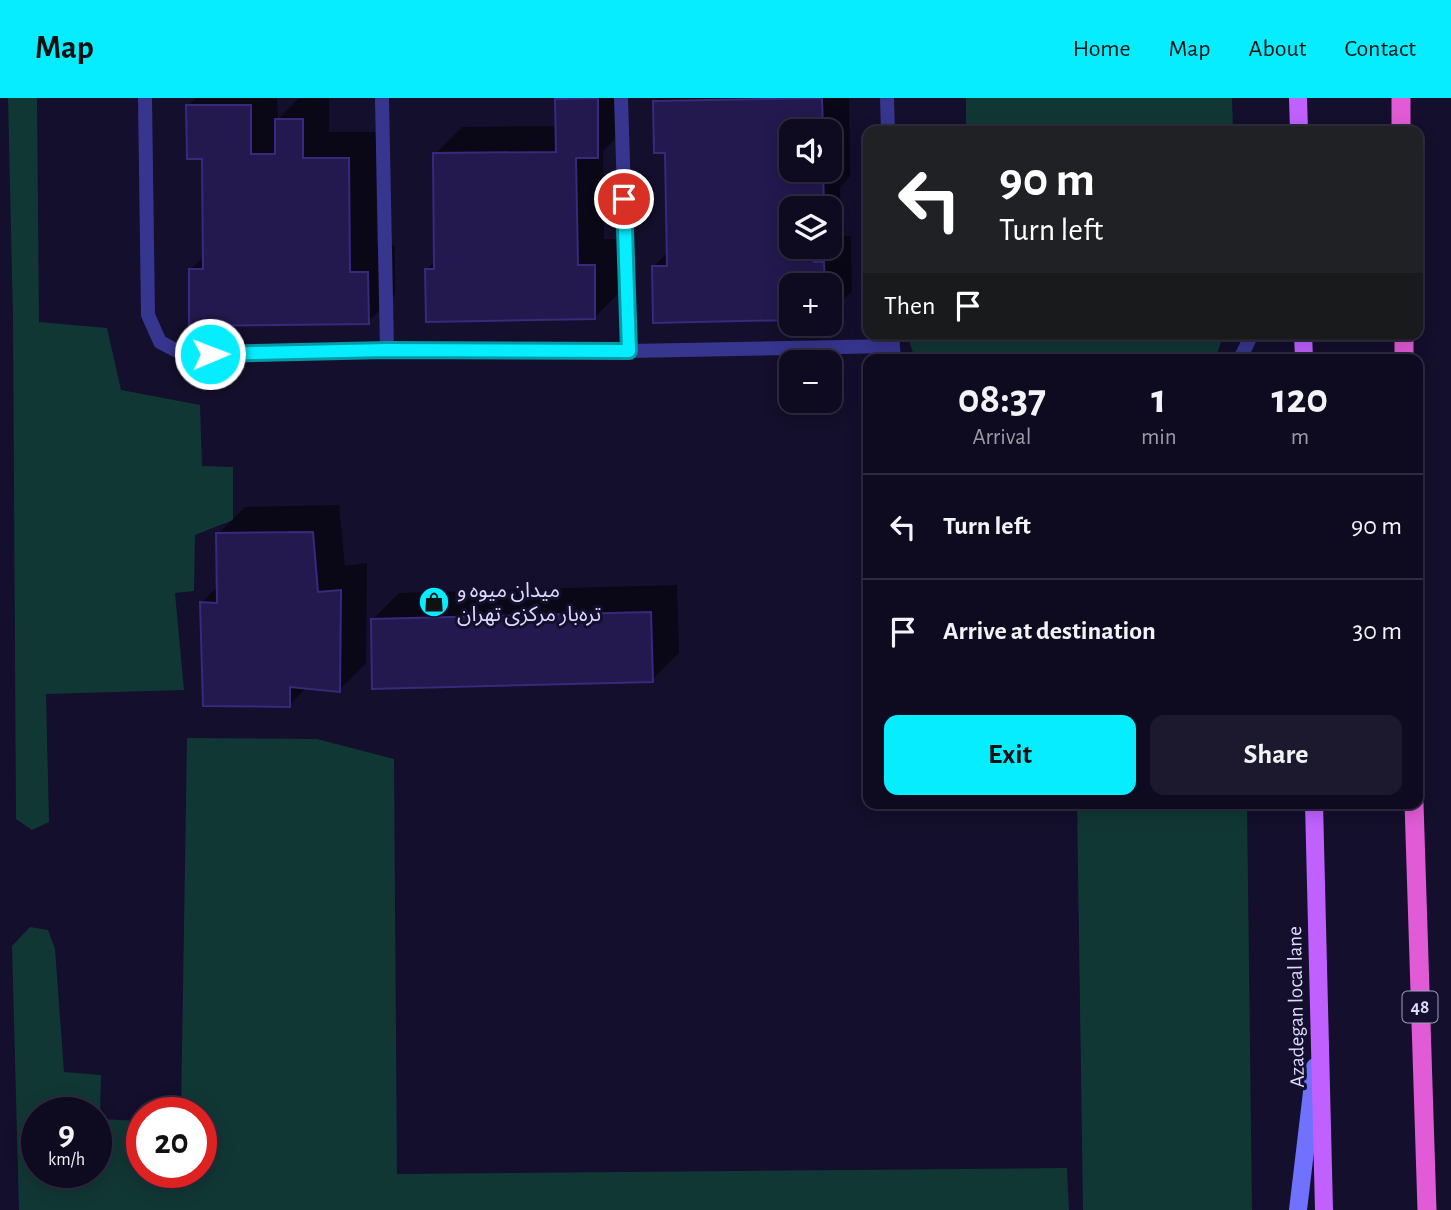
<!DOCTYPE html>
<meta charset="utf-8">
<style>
body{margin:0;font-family:"Alegreya Sans","Noto Sans Arabic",sans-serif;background:#1c192e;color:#f1f3f6;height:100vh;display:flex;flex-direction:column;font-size:26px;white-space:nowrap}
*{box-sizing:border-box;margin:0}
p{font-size:23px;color:#9b9ba5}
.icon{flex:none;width:38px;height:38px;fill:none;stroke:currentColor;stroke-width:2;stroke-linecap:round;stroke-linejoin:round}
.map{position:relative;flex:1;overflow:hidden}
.details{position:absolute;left:863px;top:256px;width:560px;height:455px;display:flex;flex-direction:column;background:#0e0b21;border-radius:14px;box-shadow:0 4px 18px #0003,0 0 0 2px #2e2b3f}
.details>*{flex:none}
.top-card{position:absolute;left:863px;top:28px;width:560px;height:214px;border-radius:14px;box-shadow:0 4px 18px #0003,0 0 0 2px #2e2b3f;background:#202124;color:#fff;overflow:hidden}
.controls{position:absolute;left:779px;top:21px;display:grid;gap:14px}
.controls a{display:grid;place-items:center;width:63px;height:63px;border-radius:14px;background:#0e0b21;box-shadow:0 4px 18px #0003,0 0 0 2px #2e2b3f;font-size:35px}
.speed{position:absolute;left:21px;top:999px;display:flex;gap:14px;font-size:35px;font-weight:700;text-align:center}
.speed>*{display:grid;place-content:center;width:91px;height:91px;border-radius:50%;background:#0e0b21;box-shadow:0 4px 18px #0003,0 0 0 2px #2e2b3f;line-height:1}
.speed small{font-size:18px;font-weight:400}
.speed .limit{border:10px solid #d22;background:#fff;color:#111}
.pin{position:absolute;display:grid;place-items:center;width:60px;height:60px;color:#fff;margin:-30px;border:4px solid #fff;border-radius:50%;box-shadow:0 2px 7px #0007}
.me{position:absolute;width:77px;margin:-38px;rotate:89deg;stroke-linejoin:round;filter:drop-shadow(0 0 5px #0008)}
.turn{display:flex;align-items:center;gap:24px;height:147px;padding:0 21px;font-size:32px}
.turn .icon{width:91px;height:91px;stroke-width:2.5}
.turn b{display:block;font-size:49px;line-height:60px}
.then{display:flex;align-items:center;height:66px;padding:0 21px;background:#0003;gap:14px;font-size:26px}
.eta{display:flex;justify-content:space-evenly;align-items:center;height:119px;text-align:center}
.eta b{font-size:42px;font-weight:600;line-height:49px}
.action{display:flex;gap:14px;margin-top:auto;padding:14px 21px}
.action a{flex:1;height:80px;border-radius:14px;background:#06edff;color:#111;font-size:28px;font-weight:600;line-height:80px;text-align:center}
.action a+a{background:#1c192e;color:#f1f3f6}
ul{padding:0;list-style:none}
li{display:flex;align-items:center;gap:21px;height:105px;padding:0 21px;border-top:2px solid #2e2b3f}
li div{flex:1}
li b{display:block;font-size:26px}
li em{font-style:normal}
header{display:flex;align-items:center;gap:42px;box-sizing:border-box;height:98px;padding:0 35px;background:#06edff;color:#111}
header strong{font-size:33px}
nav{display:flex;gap:38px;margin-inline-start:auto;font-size:24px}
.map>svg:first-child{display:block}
</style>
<header>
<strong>Map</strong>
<nav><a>Home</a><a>Map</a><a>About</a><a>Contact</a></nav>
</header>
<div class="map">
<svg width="1451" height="1112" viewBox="0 0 1451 1112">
<rect width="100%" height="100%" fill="#130f2c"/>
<g fill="#113735" fill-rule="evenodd">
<polygon points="8,0 37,0 39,224 107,230 121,292 200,307 202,368 233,369 233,422 195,437 194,493 175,495 184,592 46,596 49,724 32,732 16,721 13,222"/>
<polygon points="966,0 1232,0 1233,33 966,33"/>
<polygon points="907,236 1224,236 1215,261 915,261"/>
<path d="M187 640 317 641 394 661 397 1076 1067 1070 1069 1112H19L12 848 30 829 48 832 55 851 64 974 101 977 100 1021 142 1023V1074H201V1015H181ZM37 1015H96V1074H37Z"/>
<polygon points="1077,705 1247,705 1252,1112 1083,1112"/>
</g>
<g fill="#0007" fill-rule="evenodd">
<polygon points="196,0 277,0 278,21 299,0 329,0 329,34 376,34 377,147 395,147 395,197 368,224 190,172 205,158 204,59 188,8"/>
<polygon points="558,0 624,0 625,31 603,53 604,141 621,141 621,193 594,220 427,171 436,163 435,56 462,29 557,28"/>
<path d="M658 0H849L850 78 840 89 841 138H851L852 193 830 215V187H791V221L653 169 669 153 667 53 655 4ZM791 33H830V72H791ZM791 110H830V149H791Z"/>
<polygon points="339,407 345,468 367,465 366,565 339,592 307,589 289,607 201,505 219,487 218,436 245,409"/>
<polygon points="677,487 679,555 652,582 372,522 399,495"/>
</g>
<g fill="#23194f" stroke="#38297d" stroke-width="2">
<polygon points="598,0 598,60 576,60 578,167 595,167 595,221 426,224 425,171 434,171 433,55 556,54 555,1"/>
<polygon points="822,0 823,33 791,33 791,72 823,72 824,107 813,107 813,110 791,110 791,149 814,149 814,164 824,164 825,187 791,187 791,222 653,225 652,168 667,168 665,55 654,55 653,3"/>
<polygon points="186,7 251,7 251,56 275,56 275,21 303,21 303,60 349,60 350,174 368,174 369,226 189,228 189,171 203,171 202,61 187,61"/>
<polygon points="313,434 318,494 341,492 340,594 290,589 290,609 203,608 200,504 217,505 216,435"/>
<polygon points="651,514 653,584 372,591 371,521"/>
</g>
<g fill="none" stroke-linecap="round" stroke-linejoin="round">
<g stroke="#37368f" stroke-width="14">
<polyline points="145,0 148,217 160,244 185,257 387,252 629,253 892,248"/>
<polyline points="382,0 387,252"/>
<polyline points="621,0 629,253"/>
<polyline points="887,0 888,33"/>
<polyline points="892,236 894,261"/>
<polyline points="1240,261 1252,236"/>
</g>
<polyline stroke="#7171ff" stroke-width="18" points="1298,1112 1315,969"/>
<g stroke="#c061ff" stroke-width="18">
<polyline points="1298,0 1299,33"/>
<polyline points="1303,236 1304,261"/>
<polyline points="1314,705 1324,1112"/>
</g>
<g stroke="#e05bd5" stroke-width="19">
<polyline points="1401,0 1401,33"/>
<polyline points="1404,236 1404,261"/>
<polyline points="1414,705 1427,1112"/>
</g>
</g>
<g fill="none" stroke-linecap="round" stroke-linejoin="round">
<g stroke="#049aa6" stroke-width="18">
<polyline id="route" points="210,256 387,252 629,253 624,101"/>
</g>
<use href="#route" stroke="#06edff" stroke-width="12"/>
</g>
<defs>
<g id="shop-disc" transform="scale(1.575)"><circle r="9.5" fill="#06edff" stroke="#130f2c"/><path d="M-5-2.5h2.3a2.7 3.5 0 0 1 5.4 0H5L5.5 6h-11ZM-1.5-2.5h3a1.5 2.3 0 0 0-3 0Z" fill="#111"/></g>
</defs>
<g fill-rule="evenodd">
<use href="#shop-disc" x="434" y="504"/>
</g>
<g text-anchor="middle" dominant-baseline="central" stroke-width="6" stroke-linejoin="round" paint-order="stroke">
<rect fill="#130f2c" stroke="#a09dc0" stroke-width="2" x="1402.5" y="893.5" width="35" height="31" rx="5"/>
<g font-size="19" font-weight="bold" fill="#dddaff">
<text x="1420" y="909">48</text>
</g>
<g font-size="21" fill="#dddaff" stroke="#130f2c" text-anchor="start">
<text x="457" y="492">میدان میوه و<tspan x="457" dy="24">تره‌بار مرکزی تهران</tspan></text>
</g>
<g font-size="21" fill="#dddaff" stroke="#130f2c">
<text transform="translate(1296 909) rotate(-91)">Azadegan local lane</text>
</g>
</g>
</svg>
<div class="controls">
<a><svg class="icon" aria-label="sound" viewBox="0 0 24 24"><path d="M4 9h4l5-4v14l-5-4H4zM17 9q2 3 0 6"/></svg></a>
<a><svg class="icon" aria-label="layers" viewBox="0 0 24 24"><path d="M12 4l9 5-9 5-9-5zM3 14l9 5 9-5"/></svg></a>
<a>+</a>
<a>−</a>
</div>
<div class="speed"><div>9<small>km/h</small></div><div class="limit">20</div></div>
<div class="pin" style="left:624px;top:101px;background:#d93025"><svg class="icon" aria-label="arrive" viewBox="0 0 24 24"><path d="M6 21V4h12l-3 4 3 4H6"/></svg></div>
<svg class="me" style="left:210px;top:256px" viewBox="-20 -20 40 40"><circle r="17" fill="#06edff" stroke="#fff" stroke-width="3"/><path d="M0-11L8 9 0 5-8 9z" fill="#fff"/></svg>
<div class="top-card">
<div class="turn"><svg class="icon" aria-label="left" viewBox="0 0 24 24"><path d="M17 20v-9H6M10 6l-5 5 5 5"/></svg><div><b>90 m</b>Turn left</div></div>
<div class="then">Then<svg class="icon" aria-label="arrive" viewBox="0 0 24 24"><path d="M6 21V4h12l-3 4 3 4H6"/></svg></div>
</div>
<section class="details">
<div class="eta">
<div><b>08:37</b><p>Arrival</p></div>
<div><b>1</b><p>min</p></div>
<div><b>120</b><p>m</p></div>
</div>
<ul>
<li><svg class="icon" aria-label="left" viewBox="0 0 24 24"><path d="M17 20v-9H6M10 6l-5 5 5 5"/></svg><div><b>Turn left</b></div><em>90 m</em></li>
<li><svg class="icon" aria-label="arrive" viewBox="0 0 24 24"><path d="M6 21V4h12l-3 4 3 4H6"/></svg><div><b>Arrive at destination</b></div><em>30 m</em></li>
</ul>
<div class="action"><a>Exit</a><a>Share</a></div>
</section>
</div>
